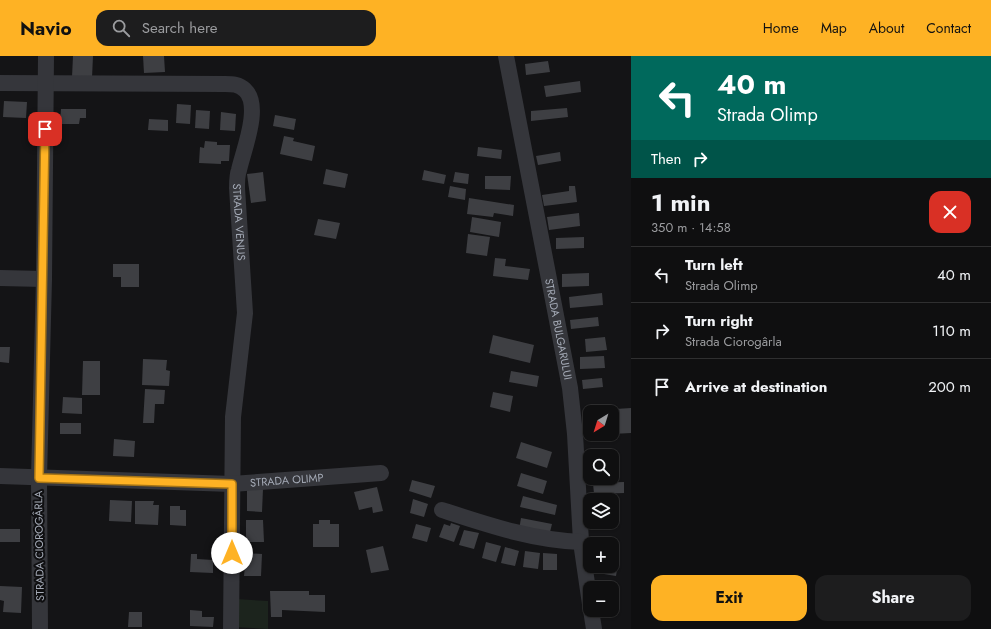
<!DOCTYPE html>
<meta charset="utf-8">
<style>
body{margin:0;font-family:Jost,sans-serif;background:#1d1d1e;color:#f1f3f6;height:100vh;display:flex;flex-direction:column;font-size:15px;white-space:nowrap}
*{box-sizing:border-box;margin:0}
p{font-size:13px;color:#9b9c9f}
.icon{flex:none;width:22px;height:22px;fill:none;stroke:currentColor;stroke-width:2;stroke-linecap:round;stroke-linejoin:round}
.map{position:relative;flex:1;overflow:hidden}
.side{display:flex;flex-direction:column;background:#0f0f10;width:360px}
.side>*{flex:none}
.guide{background:#00695c;color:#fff;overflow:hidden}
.needle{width:26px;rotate:218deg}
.controls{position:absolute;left:583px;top:349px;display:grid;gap:8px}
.controls a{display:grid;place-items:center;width:36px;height:36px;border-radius:8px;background:#0f0f10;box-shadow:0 1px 3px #0004,0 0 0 1px #2f2f30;font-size:20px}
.pin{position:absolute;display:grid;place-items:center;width:34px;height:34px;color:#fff;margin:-17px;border-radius:8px;box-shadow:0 2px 6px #0006}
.me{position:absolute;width:44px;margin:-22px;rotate:0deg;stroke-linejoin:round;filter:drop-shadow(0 0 3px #0008)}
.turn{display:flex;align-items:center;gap:14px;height:84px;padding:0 20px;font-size:18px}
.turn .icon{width:52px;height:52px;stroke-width:2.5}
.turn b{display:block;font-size:28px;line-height:34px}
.then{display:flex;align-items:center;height:38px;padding:0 20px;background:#0003;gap:8px;font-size:15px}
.round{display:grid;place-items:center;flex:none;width:42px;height:42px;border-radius:12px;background:#1d1d1e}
.summary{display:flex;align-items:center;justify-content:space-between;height:68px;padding:0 20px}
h1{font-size:24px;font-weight:700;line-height:30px}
.action{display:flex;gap:8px;margin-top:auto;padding:8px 20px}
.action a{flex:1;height:46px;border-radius:12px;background:#feb224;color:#111;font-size:16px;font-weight:700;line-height:46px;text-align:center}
.action a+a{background:#1d1d1e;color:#f1f3f6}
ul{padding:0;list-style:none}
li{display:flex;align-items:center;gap:12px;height:56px;padding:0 20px;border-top:1px solid #2f2f30}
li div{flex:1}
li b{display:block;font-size:15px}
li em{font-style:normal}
header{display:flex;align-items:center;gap:24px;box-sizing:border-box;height:56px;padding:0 20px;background:#feb224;color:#111}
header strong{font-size:19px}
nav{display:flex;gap:22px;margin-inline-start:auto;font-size:14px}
.search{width:280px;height:36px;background:#1d1d1e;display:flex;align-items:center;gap:10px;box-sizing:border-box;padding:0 14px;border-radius:12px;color:#9b9c9f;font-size:15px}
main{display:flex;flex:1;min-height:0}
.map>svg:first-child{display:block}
</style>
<header>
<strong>Navio</strong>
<div class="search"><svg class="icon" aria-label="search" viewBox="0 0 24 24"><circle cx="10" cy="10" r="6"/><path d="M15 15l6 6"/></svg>Search here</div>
<nav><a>Home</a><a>Map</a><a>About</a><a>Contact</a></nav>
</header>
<main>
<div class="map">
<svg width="631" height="573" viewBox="0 0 631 573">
<rect width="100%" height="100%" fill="#141416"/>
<polygon fill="#1c241d" points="236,543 268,545 268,573 235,571"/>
<g fill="#3e3f43">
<polygon points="73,0 93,0 92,22 72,21"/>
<polygon points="143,0 164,0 165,16 144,17"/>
<polygon points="548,5 550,16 526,19 525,8"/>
<polygon points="580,25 581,36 546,41 544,30"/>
<polygon points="4,45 27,46 26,62 3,61"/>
<polygon points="177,48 191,49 190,68 176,67"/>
<polygon points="567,52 568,61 531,65 531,55"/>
<polygon points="61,53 86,53 86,62 80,62 79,68 60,68"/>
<polygon points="196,54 210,55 209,73 195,72"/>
<polygon points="221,56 236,58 235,75 220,74"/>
<polygon points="275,59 296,63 294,74 273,70"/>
<polygon points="149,63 168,64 168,75 148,74"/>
<polygon points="284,80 294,82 293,85 315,90 312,105 280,98"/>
<polygon points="205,85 217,86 217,89 230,89 229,105 221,105 221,108 199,107 200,91 204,92"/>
<polygon points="478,91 502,94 501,103 477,100"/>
<polygon points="560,96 561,105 538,109 536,100"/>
<polygon points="326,113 348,118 345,132 323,128"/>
<polygon points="424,114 446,119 444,128 422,124"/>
<polygon points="263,116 266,145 251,147 247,118"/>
<polygon points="455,116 469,118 468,128 453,126"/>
<polygon points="485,120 511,120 510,134 485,133"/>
<polygon points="450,130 466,133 465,144 448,141"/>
<polygon points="569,130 575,130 577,146 544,150 542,139 569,135"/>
<polygon points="469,142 514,149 513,160 494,157 493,161 467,158"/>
<polygon points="579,157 580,170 549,174 547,161"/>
<polygon points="472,161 501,166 499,181 470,176"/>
<polygon points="318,163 340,167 336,183 314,179"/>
<polygon points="468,178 490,181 487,200 466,197"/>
<polygon points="584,181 584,192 556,193 556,182"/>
<polygon points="495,202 506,203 505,210 530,213 528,224 493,220"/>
<polygon points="113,208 139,208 139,231 121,231 121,221 113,221"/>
<polygon points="589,217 589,230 562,231 562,218"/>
<polygon points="602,237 603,249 570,252 569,241"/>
<polygon points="598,261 599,270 571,273 570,264"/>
<polygon points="493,279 534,289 530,307 489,297"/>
<polygon points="605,281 607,294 586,296 585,283"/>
<polygon points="0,291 10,291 9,307 0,306"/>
<polygon points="604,300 605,312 580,313 580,301"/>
<polygon points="143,303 167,304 166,314 170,315 169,330 142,329"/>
<polygon points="83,305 100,305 100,339 82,339"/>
<polygon points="511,315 539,320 537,331 509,326"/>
<polygon points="602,322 603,331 583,333 582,324"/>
<polygon points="145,333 165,334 164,348 155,348 154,367 143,367"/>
<polygon points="493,336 513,340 510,356 490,351"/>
<polygon points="63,341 82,342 82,358 62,357"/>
<polygon points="631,352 631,377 612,378 612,356 590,356 590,368 585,368 585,355"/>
<rect x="60" y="367" width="21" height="11"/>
<polygon points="114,383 135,385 134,401 113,400"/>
<polygon points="521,386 552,396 547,412 516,402"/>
<polygon points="616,398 616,406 612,406 612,400 592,400"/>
<polygon points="521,417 547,425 543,438 517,430"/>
<polygon points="412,424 435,430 431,442 409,435"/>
<polygon points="624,426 624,437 594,438 593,427"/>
<polygon points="377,431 383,455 373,457 372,451 359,454 354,436"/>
<polygon points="247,433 263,433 262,456 247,455"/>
<polygon points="523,440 557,449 555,459 520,451"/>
<polygon points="413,443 428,448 424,461 410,457"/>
<polygon points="110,444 132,445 131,466 109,465"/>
<polygon points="135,445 154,445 153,449 159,449 158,469 135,468"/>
<polygon points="170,450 180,450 180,454 186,454 186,470 170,469"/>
<polygon points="521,462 552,468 549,480 519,474"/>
<polygon points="246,464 263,464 264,486 246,486"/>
<polygon points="319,464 330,464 330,468 339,468 339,491 313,491 313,468 319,468"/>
<polygon points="451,467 460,470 454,486 439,481 444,468 450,470"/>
<polygon points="416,468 431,472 427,486 412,482"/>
<rect x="0" y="473" width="20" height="13"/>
<polygon points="464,474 479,477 474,493 459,489"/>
<polygon points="486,486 501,490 496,506 482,502"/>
<polygon points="383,490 389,514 371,517 366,494"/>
<polygon points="505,491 519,495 515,510 501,507"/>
<polygon points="525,495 540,497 538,513 523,511"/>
<polygon points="246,497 262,498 261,520 244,520"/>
<polygon points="543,497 557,498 557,514 543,514"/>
<polygon points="191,498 197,498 197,503 213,504 213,517 190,516"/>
<polygon points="612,507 618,508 616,520 592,516 592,510 612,510"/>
<polygon points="0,530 22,531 21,557 3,556 4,545 0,544"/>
<polygon points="270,535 309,535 309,539 325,539 325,556 282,554 282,561 271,561"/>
<polygon points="190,554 202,555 202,561 214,561 213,571 190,570"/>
<polygon points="129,556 142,556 142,571 128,571"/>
</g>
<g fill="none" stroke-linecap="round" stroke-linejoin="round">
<g stroke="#35363b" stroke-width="16">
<path id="s1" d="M506 0 570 332 575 378 581 486 590 548"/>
<path id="s2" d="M0 27 225 28C232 28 239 28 245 34 262 50 243 95 239 114 237 119 237 126 237 132L245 257 233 361 231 573"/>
<polyline points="0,222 44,223"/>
<path id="s3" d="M0 420 232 428 381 417"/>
<path d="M442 454C488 469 532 484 581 486"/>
<polyline points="591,554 594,573"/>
<polyline points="40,573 39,422 44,223 46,0"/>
</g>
</g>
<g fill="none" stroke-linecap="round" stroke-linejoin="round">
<g stroke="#a57417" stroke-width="10">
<polyline id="route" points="45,73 39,422 232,428 232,497"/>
</g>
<use href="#route" stroke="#feb224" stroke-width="7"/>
</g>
<g text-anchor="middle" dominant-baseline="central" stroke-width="4" stroke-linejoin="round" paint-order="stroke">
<g font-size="11" fill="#a5abb7" stroke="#0f0f11">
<text stroke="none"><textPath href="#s2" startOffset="382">STRADA VENUS</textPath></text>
<text stroke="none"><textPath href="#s1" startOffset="278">STRADA BULGARULUI</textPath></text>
<text stroke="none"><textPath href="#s3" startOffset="287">STRADA OLIMP</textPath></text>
<text transform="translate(39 490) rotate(-91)">STRADA CIOROGÂRLA</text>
</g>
</g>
</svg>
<div class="controls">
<a><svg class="needle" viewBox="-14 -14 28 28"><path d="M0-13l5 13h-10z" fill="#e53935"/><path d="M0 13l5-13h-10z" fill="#9b9c9f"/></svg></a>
<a><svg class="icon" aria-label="search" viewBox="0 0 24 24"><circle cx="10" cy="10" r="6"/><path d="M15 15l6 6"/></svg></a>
<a><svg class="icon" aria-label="layers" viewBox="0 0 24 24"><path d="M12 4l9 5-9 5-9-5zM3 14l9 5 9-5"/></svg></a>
<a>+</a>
<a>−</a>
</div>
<div class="pin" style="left:45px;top:73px;background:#d93025"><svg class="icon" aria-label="arrive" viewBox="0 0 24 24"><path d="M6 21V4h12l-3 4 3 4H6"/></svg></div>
<svg class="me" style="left:232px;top:497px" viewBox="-20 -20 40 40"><circle r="19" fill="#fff"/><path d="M0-13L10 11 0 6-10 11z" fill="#feb224"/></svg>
</div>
<section class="side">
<div class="guide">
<div class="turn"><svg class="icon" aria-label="left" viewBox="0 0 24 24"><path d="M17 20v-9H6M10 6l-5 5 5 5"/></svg><div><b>40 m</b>Strada Olimp</div></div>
<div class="then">Then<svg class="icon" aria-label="right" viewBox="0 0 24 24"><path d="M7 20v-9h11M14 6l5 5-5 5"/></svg></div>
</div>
<div class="summary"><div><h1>1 min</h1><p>350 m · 14:58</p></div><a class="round" style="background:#d93025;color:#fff"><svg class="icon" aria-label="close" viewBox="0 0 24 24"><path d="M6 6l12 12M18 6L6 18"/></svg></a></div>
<ul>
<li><svg class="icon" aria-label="left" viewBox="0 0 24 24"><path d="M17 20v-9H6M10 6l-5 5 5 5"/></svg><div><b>Turn left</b><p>Strada Olimp</p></div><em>40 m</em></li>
<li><svg class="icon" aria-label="right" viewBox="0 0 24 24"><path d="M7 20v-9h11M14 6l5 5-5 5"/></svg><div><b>Turn right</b><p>Strada Ciorogârla</p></div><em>110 m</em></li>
<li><svg class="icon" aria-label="arrive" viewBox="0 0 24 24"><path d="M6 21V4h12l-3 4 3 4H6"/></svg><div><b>Arrive at destination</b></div><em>200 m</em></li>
</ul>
<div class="action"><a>Exit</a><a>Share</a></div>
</section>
</main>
